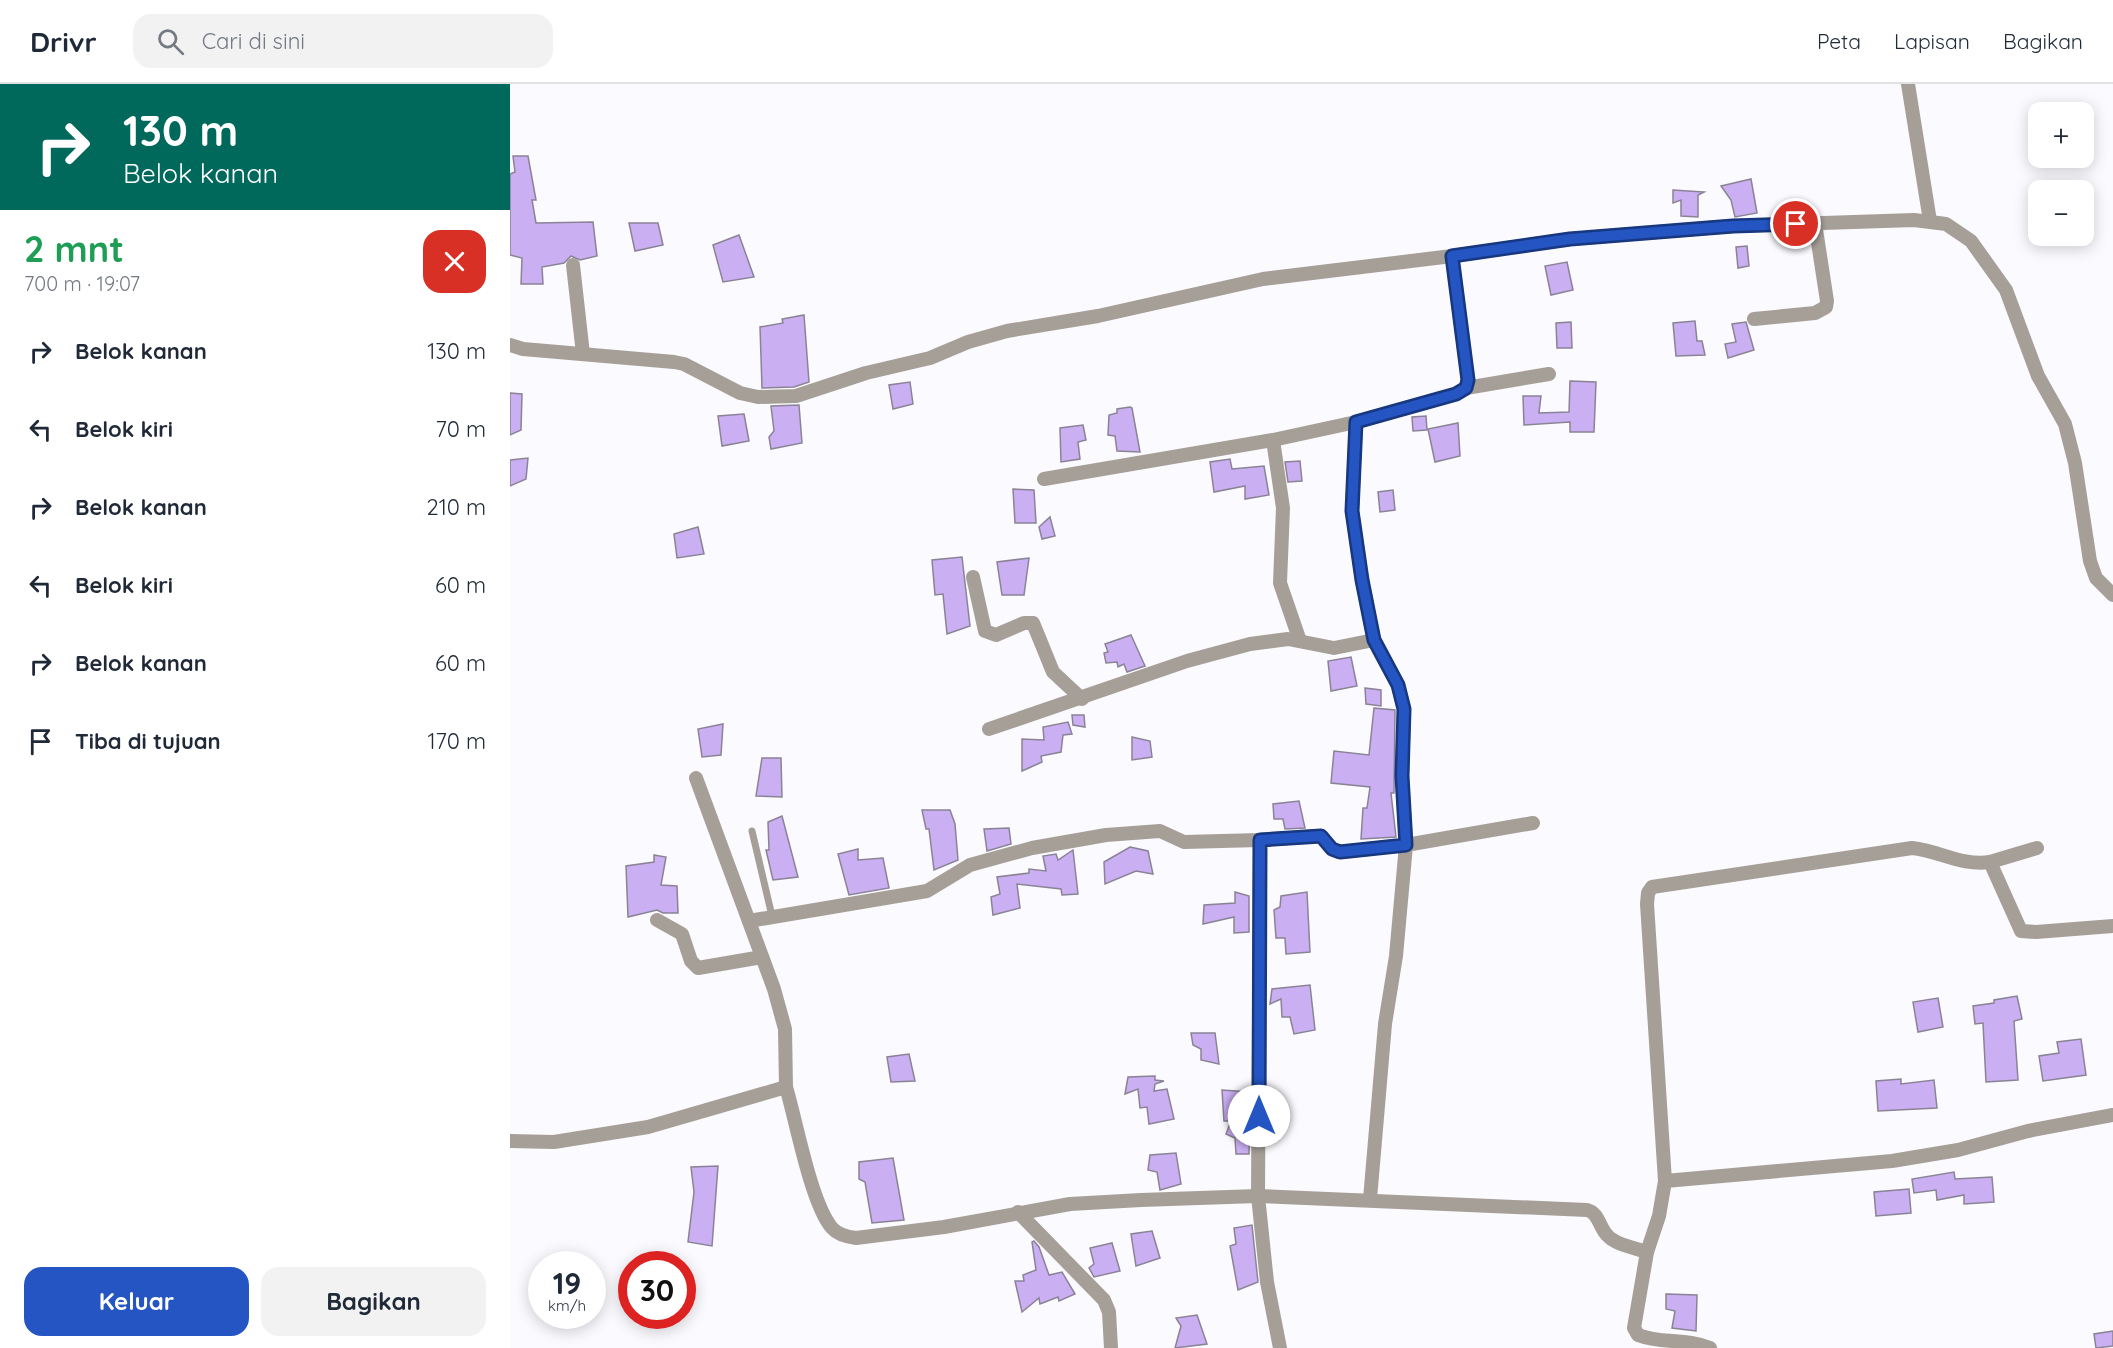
<!DOCTYPE html>
<html lang="id">
<meta charset="utf-8">
<style>
body{margin:0;font-family:Quicksand,sans-serif;background:#f2f2f3;color:#1f2937;height:100vh;display:flex;flex-direction:column;font-size:22px;white-space:nowrap}
*{box-sizing:border-box;margin:0}
p{font-size:20px;color:#747a83}
.icon{flex:none;width:33px;height:33px;fill:none;stroke:currentColor;stroke-width:2;stroke-linecap:round;stroke-linejoin:round}
.map{position:relative;flex:1;overflow:hidden}
.sheet{display:flex;flex-direction:column;background:#fff;width:510px}
.sheet>*{flex:none}
.banner{background:#00695c;color:#fff;overflow:hidden}
.buttons{position:absolute;left:1518px;top:18px;display:grid;gap:12px}
.buttons a{display:grid;place-items:center;width:66px;height:66px;border-radius:12px;background:#fff;box-shadow:0 3px 15px #0003;font-size:30px}
.speed{position:absolute;left:18px;top:1167px;display:flex;gap:12px;font-size:30px;font-weight:700;text-align:center}
.speed>*{display:grid;place-content:center;width:78px;height:78px;border-radius:50%;background:#fff;box-shadow:0 3px 15px #0003;line-height:1}
.speed small{font-size:15px;font-weight:400}
.speed .limit{border:9px solid #d22;background:#fff;color:#111}
.pin{position:absolute;display:grid;place-items:center;width:51px;height:51px;color:#fff;margin:-26px;border:3px solid #fff;border-radius:50%;box-shadow:0 2px 6px #0007}
.me{position:absolute;width:66px;margin:-33px;rotate:0deg;stroke-linejoin:round;filter:drop-shadow(0 0 4px #0008)}
.turn{display:flex;align-items:center;gap:21px;height:126px;padding:0 24px;font-size:27px}
.turn .icon{width:78px;height:78px;stroke-width:2.5}
.turn b{display:block;font-size:42px;line-height:51px}
.round{display:grid;place-items:center;flex:none;width:63px;height:63px;border-radius:18px;background:#f2f2f3}
.overview{display:flex;align-items:center;justify-content:space-between;height:102px;padding:0 24px}
h1{font-size:36px;font-weight:700;line-height:45px;color:#1e9e55}
.primary-button{display:flex;gap:12px;margin-top:auto;padding:12px 24px}
.primary-button a{flex:1;height:69px;border-radius:18px;background:#2455c3;color:#fff;font-size:24px;font-weight:700;line-height:69px;text-align:center}
.primary-button a+a{background:#f2f2f3;color:#1f2937}
ul{padding:0;list-style:none}
li{display:flex;align-items:center;gap:18px;height:78px;padding:0 24px}
li div{flex:1}
li b{display:block;font-size:22px}
li em{font-style:normal}
header{display:flex;align-items:center;gap:36px;box-sizing:border-box;height:84px;padding:0 30px;background:#fff;border-bottom:2px solid #e0e1e3}
header strong{font-size:28px}
nav{display:flex;gap:33px;margin-inline-start:auto;font-size:21px}
.search{width:420px;height:54px;background:#f2f2f3;display:flex;align-items:center;gap:15px;box-sizing:border-box;padding:0 21px;border-radius:18px;color:#747a83;font-size:22px}
main{display:flex;flex:1;min-height:0}
.map>svg:first-child{display:block}
</style>
<header>
<strong>Drivr</strong>
<div class="search"><svg class="icon" aria-label="search" viewBox="0 0 24 24"><circle cx="10" cy="10" r="6"/><path d="M15 15l6 6"/></svg>Cari di sini</div>
<nav><a>Peta</a><a>Lapisan</a><a>Bagikan</a></nav>
</header>
<main>
<section class="sheet">
<div class="banner">
<div class="turn"><svg class="icon" aria-label="right" viewBox="0 0 24 24"><path d="M7 20v-9h11M14 6l5 5-5 5"/></svg><div><b>130 m</b>Belok kanan</div></div>
</div>
<div class="overview"><div><h1>2 mnt</h1><p>700 m · 19:07</p></div><a class="round" style="background:#d93025;color:#fff"><svg class="icon" aria-label="close" viewBox="0 0 24 24"><path d="M6 6l12 12M18 6L6 18"/></svg></a></div>
<ul>
<li><svg class="icon" aria-label="right" viewBox="0 0 24 24"><path d="M7 20v-9h11M14 6l5 5-5 5"/></svg><div><b>Belok kanan</b></div><em>130 m</em></li>
<li><svg class="icon" aria-label="left" viewBox="0 0 24 24"><path d="M17 20v-9H6M10 6l-5 5 5 5"/></svg><div><b>Belok kiri</b></div><em>70 m</em></li>
<li><svg class="icon" aria-label="right" viewBox="0 0 24 24"><path d="M7 20v-9h11M14 6l5 5-5 5"/></svg><div><b>Belok kanan</b></div><em>210 m</em></li>
<li><svg class="icon" aria-label="left" viewBox="0 0 24 24"><path d="M17 20v-9H6M10 6l-5 5 5 5"/></svg><div><b>Belok kiri</b></div><em>60 m</em></li>
<li><svg class="icon" aria-label="right" viewBox="0 0 24 24"><path d="M7 20v-9h11M14 6l5 5-5 5"/></svg><div><b>Belok kanan</b></div><em>60 m</em></li>
<li><svg class="icon" aria-label="arrive" viewBox="0 0 24 24"><path d="M6 21V4h12l-3 4 3 4H6"/></svg><div><b>Tiba di tujuan</b></div><em>170 m</em></li>
</ul>
<div class="primary-button"><a>Keluar</a><a>Bagikan</a></div>
</section>
<div class="map">
<svg width="1603" height="1264" viewBox="0 0 1603 1264">
<rect width="100%" height="100%" fill="#fbfafe"/>
<g fill="#cbaff3" stroke="#8a8395" stroke-width="1.5">
<polygon points="3,72 18,72 26,116 22,116 26,139 83,138 87,172 70,176 61,172 54,179 32,183 33,200 11,200 12,174 0,171 0,90 5,88"/>
<polygon points="1241,95 1247,129 1225,133 1221,116 1211,102"/>
<polygon points="1163,106 1194,108 1188,111 1188,133 1171,132 1171,116 1163,119"/>
<polygon points="119,139 148,139 153,161 125,167"/>
<polygon points="229,151 244,193 213,198 203,161"/>
<polygon points="1237,162 1239,182 1228,184 1226,163"/>
<polygon points="1057,178 1063,206 1041,211 1035,182"/>
<polygon points="294,231 299,298 284,303 252,304 250,243 273,239 272,235"/>
<polygon points="1185,237 1187,257 1192,257 1195,271 1166,272 1163,239"/>
<polygon points="1061,238 1062,264 1047,264 1046,239"/>
<polygon points="1236,238 1244,266 1218,274 1215,260 1226,258 1222,240"/>
<polygon points="1060,297 1086,298 1084,348 1060,348 1060,338 1014,341 1013,312 1031,312 1029,329 1059,328"/>
<polygon points="400,298 403,320 383,325 379,301"/>
<polygon points="0,309 12,310 11,346 0,351"/>
<polygon points="289,321 292,359 261,365 259,353 264,347 261,322"/>
<polygon points="620,323 622,324 630,368 607,367 605,352 598,351 599,331 607,329 607,325"/>
<polygon points="234,330 239,357 212,362 208,332"/>
<polygon points="916,332 917,346 903,347 902,333"/>
<polygon points="948,339 950,372 925,378 918,345"/>
<polygon points="573,341 576,356 568,358 570,375 551,378 550,344"/>
<polygon points="18,374 16,395 0,402 0,376"/>
<polygon points="720,375 722,385 754,382 759,411 735,415 735,402 704,408 700,378"/>
<polygon points="790,377 792,397 778,398 775,378"/>
<polygon points="503,405 524,406 526,439 505,439"/>
<polygon points="883,406 885,426 870,428 868,408"/>
<polygon points="540,433 545,452 532,455 529,443"/>
<polygon points="188,443 194,470 167,474 164,450"/>
<polygon points="452,473 460,542 437,550 433,510 425,511 422,476"/>
<polygon points="519,474 514,511 492,511 487,478"/>
<polygon points="621,551 635,582 617,588 614,580 608,583 607,578 596,579 594,569 598,568 595,560"/>
<polygon points="841,573 847,602 821,607 818,577"/>
<polygon points="855,604 871,606 871,622 856,620"/>
<polygon points="864,624 885,626 884,709 881,709 886,753 851,755 853,724 857,724 860,703 821,699 824,667 859,671"/>
<polygon points="562,631 574,631 575,643 563,641"/>
<polygon points="558,638 562,650 553,651 551,668 531,672 532,678 512,687 512,655 534,656 533,643"/>
<polygon points="213,640 211,671 192,673 188,645"/>
<polygon points="622,653 640,657 642,673 622,676"/>
<polygon points="252,674 271,674 272,713 246,712"/>
<polygon points="789,717 795,744 775,745 773,735 764,735 763,720"/>
<polygon points="412,726 440,726 445,740 448,776 424,786 419,745 416,745"/>
<polygon points="272,732 288,793 263,796 256,766 259,766 258,738"/>
<polygon points="499,744 501,760 477,767 474,745"/>
<polygon points="620,763 638,767 643,790 626,787 595,800 594,778"/>
<polygon points="348,765 348,776 373,774 379,804 339,811 328,770"/>
<polygon points="563,766 568,810 552,811 551,805 507,800 510,824 483,831 481,813 490,810 487,793 519,789 519,785 536,787 533,772 546,770 548,776"/>
<polygon points="144,771 156,773 151,801 167,802 168,829 153,829 147,826 118,833 116,782 144,778"/>
<polygon points="725,808 739,812 739,848 724,849 724,833 693,840 694,821 725,819"/>
<polygon points="797,808 800,868 776,870 775,854 766,854 764,826 770,823 771,812"/>
<polygon points="800,901 805,946 784,950 780,933 772,933 771,915 760,920 762,905"/>
<polygon points="1507,912 1512,935 1504,937 1508,996 1476,998 1473,939 1465,940 1463,922 1484,919 1484,916"/>
<polygon points="1428,914 1433,943 1408,948 1403,918"/>
<polygon points="681,949 705,949 709,980 691,976 691,965 683,961"/>
<polygon points="1571,955 1576,991 1533,997 1529,972 1549,969 1547,958"/>
<polygon points="399,970 405,997 381,998 377,973"/>
<polygon points="645,992 645,996 654,997 645,1000 644,1007 657,1005 664,1035 639,1040 637,1023 630,1024 628,1005 615,1010 618,993"/>
<polygon points="1391,995 1391,1000 1424,996 1427,1024 1368,1027 1366,997"/>
<polygon points="712,1006 740,1008 739,1070 726,1070 725,1054 716,1050 721,1037 714,1037"/>
<polygon points="666,1069 671,1100 650,1106 647,1088 638,1086 640,1071"/>
<polygon points="383,1074 394,1136 362,1139 355,1098 349,1095 349,1078"/>
<polygon points="208,1082 202,1162 178,1158 184,1108 181,1083"/>
<polygon points="1444,1088 1445,1095 1482,1093 1484,1118 1454,1120 1454,1111 1427,1116 1426,1106 1404,1109 1402,1095"/>
<polygon points="1399,1105 1401,1129 1366,1132 1364,1108"/>
<polygon points="742,1141 748,1198 728,1206 720,1162 726,1160 724,1144"/>
<polygon points="642,1147 650,1174 626,1182 621,1150"/>
<polygon points="524,1157 529,1163 539,1191 552,1188 565,1210 549,1217 548,1213 530,1220 529,1214 512,1228 505,1197 514,1197 513,1191 526,1186 522,1158"/>
<polygon points="602,1159 610,1187 584,1193 579,1184 584,1180 580,1164"/>
<polygon points="1156,1210 1187,1211 1186,1247 1162,1244 1165,1227 1156,1225"/>
<polygon points="687,1231 697,1260 665,1264 671,1242 666,1234"/>
<polygon points="1603,1247 1603,1262 1586,1264 1584,1250"/>
</g>
<g fill="none" stroke-linecap="round" stroke-linejoin="round">
<polyline stroke="#a69f98" stroke-width="7" points="242,747 262,832"/>
<g stroke="#a69f98" stroke-width="14">
<polyline points="1398,0 1420,137"/>
<polyline points="63,181 73,270"/>
<polyline points="1244,235 1305,229 1316,223 1317,217 1305,139"/>
<polyline points="0,261 13,265 164,278 174,280 230,309 248,313 286,312 356,289 420,274 458,258 497,247 588,232 753,195 942,172"/>
<polyline points="956,304 1039,290"/>
<polyline points="763,356 773,424 770,499 790,557"/>
<polyline points="534,395 763,356 846,338"/>
<polyline points="463,493 475,547 486,551 514,539 523,539 543,588 572,615"/>
<polyline points="479,645 677,577 740,560 778,555 824,564 864,556"/>
<polyline points="186,694 264,905 275,945 276,1003"/>
<polyline points="1480,778 1527,764"/>
<polyline points="147,836 172,850 181,877 188,884 252,873"/>
<polyline points="239,837 417,807 460,781 522,764 596,751 650,747 674,758 750,756"/>
<path d="M0 1057 44 1058 138 1043 276 1003C286 1036 301 1120 322 1144 328 1151 338 1153 346 1154L434 1143 560 1120 631 1116 748 1112 1077 1126C1089 1129 1089 1143 1097 1151 1105 1161 1126 1164 1137 1168L1124 1244 1128 1251C1151 1260 1176 1254 1200 1264"/>
<polyline points="1155,1097 1382,1077 1448,1066 1518,1047 1603,1031"/>
<polyline points="860,1115 875,940 886,872 896,761 892,692 894,625 888,601 864,556 852,496 842,427 846,338 946,310 956,304 958,296 942,172 1060,155 1223,142 1404,136 1436,140 1461,157 1496,206 1528,292 1555,340 1565,379 1580,477 1586,494 1603,511"/>
<polyline points="508,1128 594,1216 599,1228 601,1264"/>
<path d="M1137 1168 1149 1132 1155 1097 1137 820 1138 809 1142 803 1402 764C1430 767 1451 782 1480 778L1511 847 1526 848 1603 842"/>
<polyline points="770,1264 757,1198 748,1112 750,756 811,752 822,765 830,768 896,761 1023,739"/>
</g>
</g>
<g fill="none" stroke-linecap="round" stroke-linejoin="round">
<g stroke="#17377f" stroke-width="15">
<polyline id="route" points="749,1032 750,756 811,752 822,765 830,768 896,761 892,692 894,625 888,601 864,556 852,496 842,427 846,338 946,310 956,304 958,296 942,172 1060,155 1223,142 1286,140"/>
</g>
<use href="#route" stroke="#2455c3" stroke-width="10"/>
</g>
</svg>
<div class="buttons">
<a>+</a>
<a>−</a>
</div>
<div class="speed"><div>19<small>km/h</small></div><div class="limit">30</div></div>
<div class="pin" style="left:1286px;top:140px;background:#d93025"><svg class="icon" aria-label="arrive" viewBox="0 0 24 24"><path d="M6 21V4h12l-3 4 3 4H6"/></svg></div>
<svg class="me" style="left:749px;top:1032px" viewBox="-20 -20 40 40"><circle r="19" fill="#fff"/><path d="M0-13L10 11 0 6-10 11z" fill="#2455c3"/></svg>
</div>
</main>
